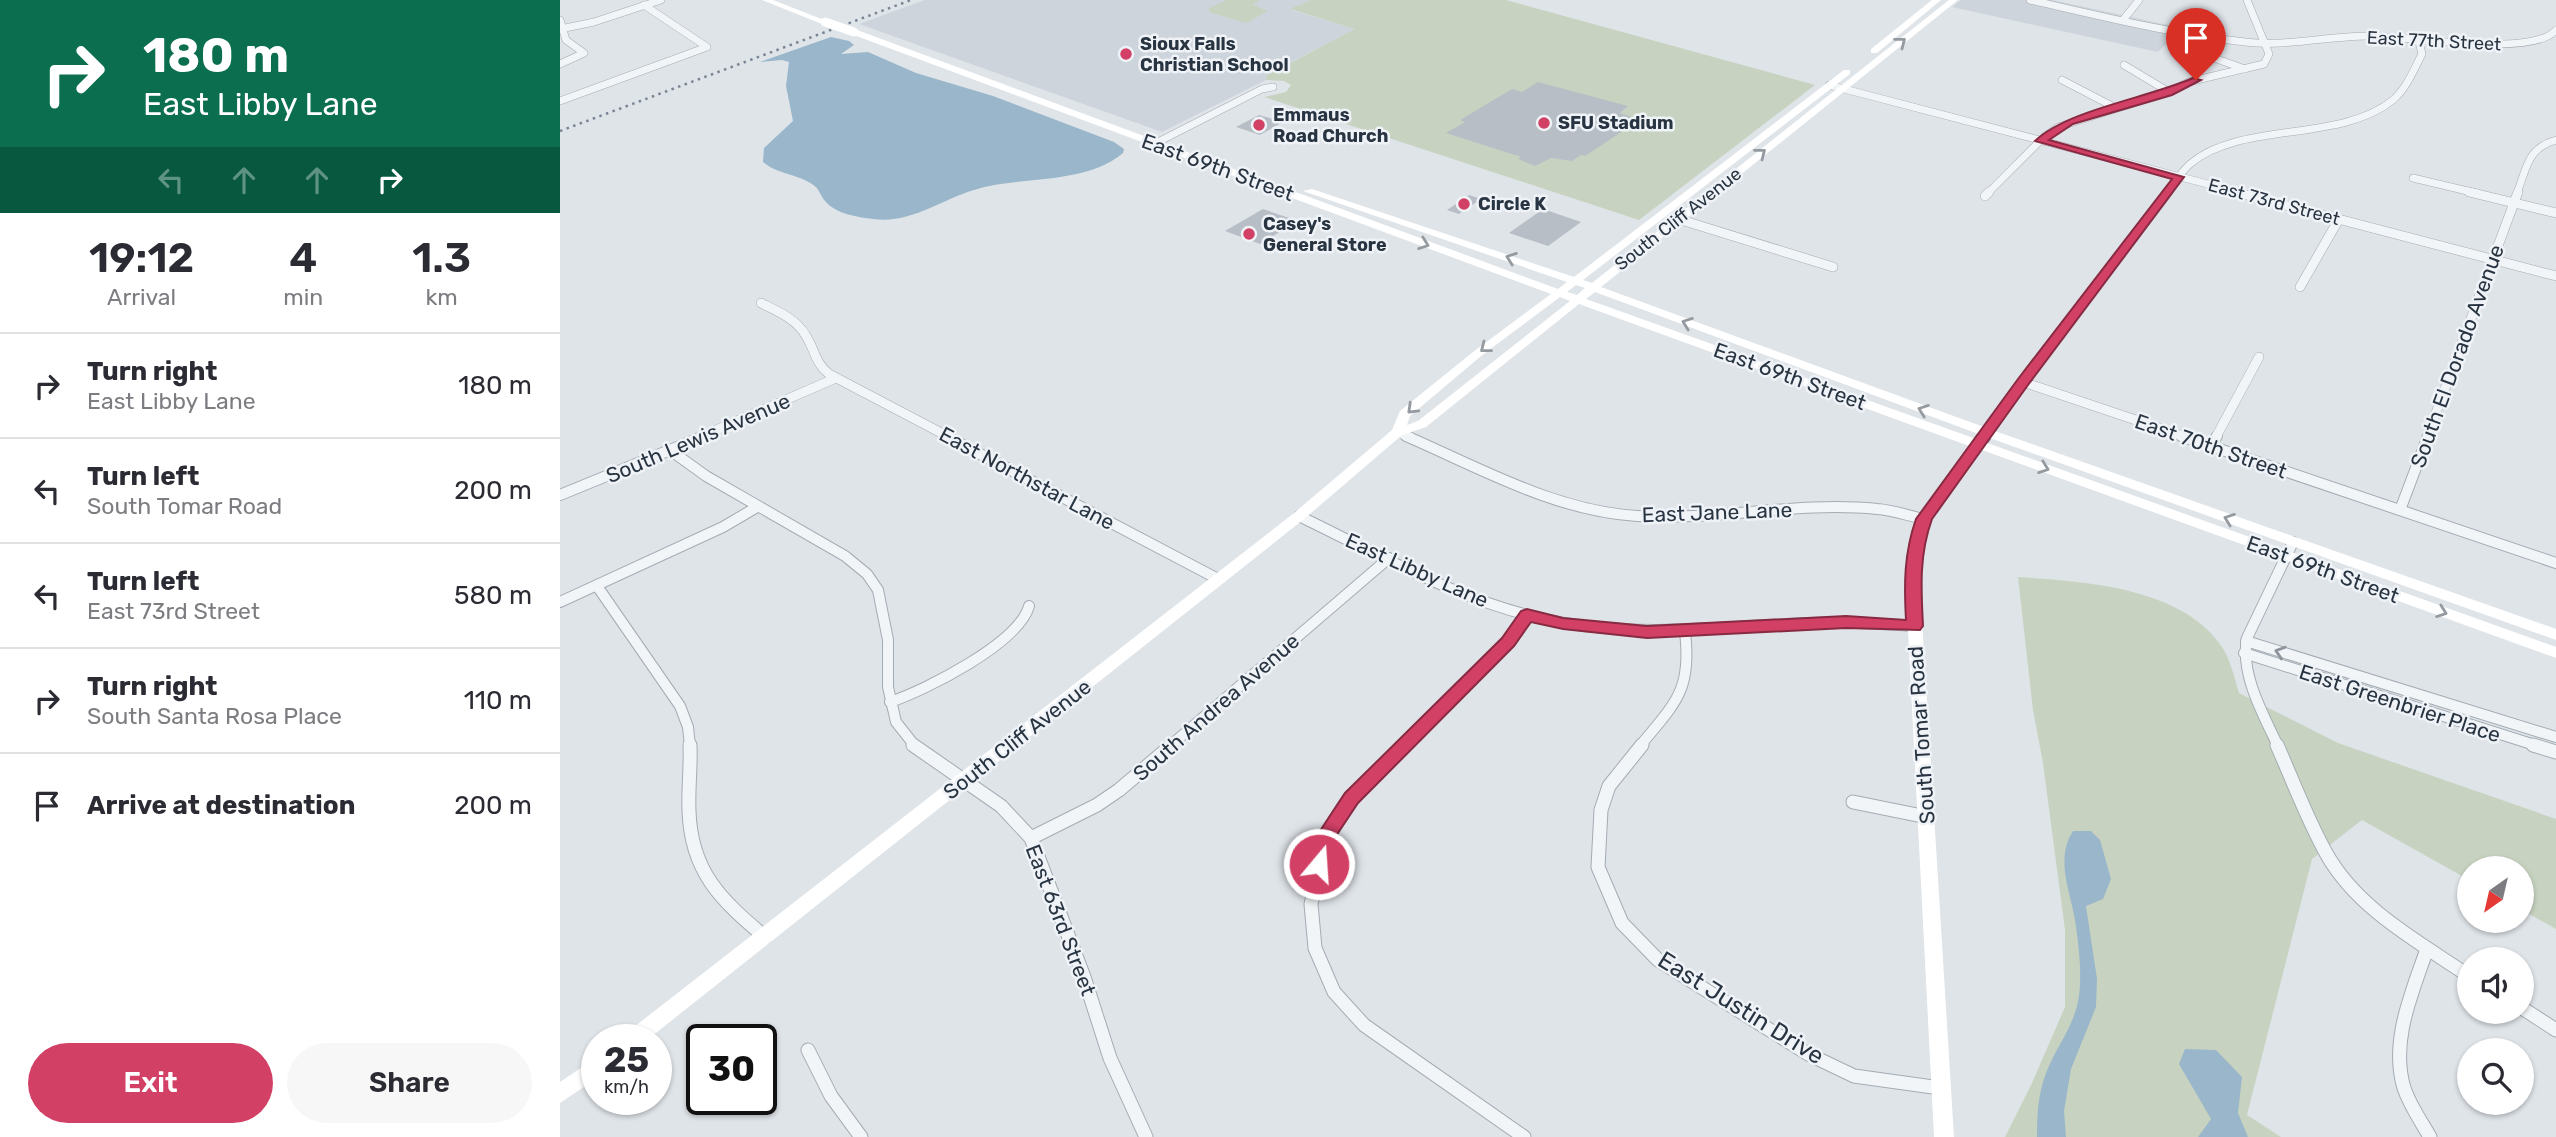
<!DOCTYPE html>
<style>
body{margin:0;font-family:Rubik,sans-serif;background:#f7f7f7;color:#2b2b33;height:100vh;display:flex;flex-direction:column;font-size:26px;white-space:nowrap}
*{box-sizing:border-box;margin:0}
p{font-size:23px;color:#7c7c81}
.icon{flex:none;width:38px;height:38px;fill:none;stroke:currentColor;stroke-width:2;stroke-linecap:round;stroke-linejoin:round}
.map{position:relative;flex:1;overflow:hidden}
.sheet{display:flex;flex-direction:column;background:#fff;width:560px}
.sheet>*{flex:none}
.hud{background:#0b6e4f;color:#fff;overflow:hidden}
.needle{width:46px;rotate:214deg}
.buttons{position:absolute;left:1897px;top:856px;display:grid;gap:14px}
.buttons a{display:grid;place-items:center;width:77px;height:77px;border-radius:50%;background:#fff;box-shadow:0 2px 5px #0004;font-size:35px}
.speed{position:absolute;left:21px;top:1024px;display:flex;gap:14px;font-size:35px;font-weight:700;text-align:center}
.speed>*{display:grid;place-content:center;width:91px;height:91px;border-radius:50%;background:#fff;box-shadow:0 2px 5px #0004;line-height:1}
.speed small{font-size:18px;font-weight:400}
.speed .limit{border:4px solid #111;border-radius:10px;background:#fff;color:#111}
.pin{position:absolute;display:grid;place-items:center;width:60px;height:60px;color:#fff;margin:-72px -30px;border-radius:50% 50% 50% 0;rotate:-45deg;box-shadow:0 0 7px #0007}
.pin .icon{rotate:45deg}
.me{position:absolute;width:77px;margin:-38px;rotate:18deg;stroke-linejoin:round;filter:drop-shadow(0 0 5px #0008)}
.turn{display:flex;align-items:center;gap:24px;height:147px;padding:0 28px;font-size:32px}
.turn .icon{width:91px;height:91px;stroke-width:2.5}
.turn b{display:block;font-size:49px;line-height:60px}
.lanes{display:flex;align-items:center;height:66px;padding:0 28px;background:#0003;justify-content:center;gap:35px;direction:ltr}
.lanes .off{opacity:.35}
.eta{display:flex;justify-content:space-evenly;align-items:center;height:119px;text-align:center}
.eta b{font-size:42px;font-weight:600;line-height:49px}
.button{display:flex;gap:14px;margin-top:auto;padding:14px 28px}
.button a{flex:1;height:80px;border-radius:42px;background:#d24066;color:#fff;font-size:28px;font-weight:600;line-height:80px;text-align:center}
.button a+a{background:#f7f7f7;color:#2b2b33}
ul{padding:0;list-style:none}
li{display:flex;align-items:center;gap:21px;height:105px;padding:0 28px;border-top:2px solid #e1e1e2}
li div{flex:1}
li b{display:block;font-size:26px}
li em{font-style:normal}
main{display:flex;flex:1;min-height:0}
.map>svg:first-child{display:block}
</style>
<main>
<section class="sheet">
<div class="hud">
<div class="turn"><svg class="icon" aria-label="right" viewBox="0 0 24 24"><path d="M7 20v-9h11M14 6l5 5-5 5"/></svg><div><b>180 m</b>East Libby Lane</div></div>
<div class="lanes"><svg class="icon off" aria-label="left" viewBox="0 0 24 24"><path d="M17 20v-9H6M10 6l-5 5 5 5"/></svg><svg class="icon off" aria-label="ahead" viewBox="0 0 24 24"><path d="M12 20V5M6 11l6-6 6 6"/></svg><svg class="icon off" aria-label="ahead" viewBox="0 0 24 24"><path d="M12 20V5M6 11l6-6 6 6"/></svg><svg class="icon" aria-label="right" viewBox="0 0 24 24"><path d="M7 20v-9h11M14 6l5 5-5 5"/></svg></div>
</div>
<div class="eta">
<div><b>19:12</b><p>Arrival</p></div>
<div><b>4</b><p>min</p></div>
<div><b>1.3</b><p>km</p></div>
</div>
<ul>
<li><svg class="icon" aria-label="right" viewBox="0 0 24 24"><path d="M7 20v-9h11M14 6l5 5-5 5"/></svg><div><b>Turn right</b><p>East Libby Lane</p></div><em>180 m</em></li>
<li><svg class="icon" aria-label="left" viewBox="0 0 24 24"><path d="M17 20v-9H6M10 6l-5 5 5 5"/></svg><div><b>Turn left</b><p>South Tomar Road</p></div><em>200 m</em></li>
<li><svg class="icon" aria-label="left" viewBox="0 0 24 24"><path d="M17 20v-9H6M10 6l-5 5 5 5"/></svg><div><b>Turn left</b><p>East 73rd Street</p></div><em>580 m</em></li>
<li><svg class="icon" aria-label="right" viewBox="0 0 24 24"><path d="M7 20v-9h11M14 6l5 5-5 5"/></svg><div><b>Turn right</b><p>South Santa Rosa Place</p></div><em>110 m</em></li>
<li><svg class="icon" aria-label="arrive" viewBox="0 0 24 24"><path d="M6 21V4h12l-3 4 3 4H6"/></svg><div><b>Arrive at destination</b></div><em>200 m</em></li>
</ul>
<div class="button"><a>Exit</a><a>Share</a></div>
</section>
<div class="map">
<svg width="1996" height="1137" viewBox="0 0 1996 1137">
<rect width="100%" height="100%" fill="#dfe4e9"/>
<g fill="#cdd4db">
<polygon points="365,0 751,0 731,10 796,29 713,71 707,75 706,80 602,132 299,24"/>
<polygon points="1401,0 1492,0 1622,28 1598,52 1392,7"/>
</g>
<g fill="#c7d3c0">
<polygon points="667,0 700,0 692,5 708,11 686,23 649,12 649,8"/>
<polygon points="751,0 946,0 1255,85 1079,220 704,97 726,92 731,85 724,81 706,80 707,75 795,29 730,9"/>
<path d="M1458 577C1522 581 1623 587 1662 647 1671 661 1674 677 1679 693L1778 743 1996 819V929L1962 910V868H1909V880L1802 820 1752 859 1687 1115 1721 1137H1445L1472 1083 1505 1007V930L1483 763 1473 710Z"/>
</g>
<g fill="#99b6ca">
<path d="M271 37 289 41 294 45 281 54 308 52 356 73 433 96 554 142 564 149 563 153C523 186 461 175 414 190 380 200 351 224 313 219 297 217 276 214 265 201 260 195 259 188 252 184 237 174 217 174 203 162L204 148 233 121 226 86 229 62 222 60 200 62Z"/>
<path d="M1513 831H1531L1540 840 1551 879 1543 899 1526 906 1537 979 1536 1007 1511 1069 1504 1111 1506 1137H1477C1477 1115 1478 1094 1486 1073 1499 1040 1519 1022 1520 984 1521 964 1518 940 1515 920 1510 890 1495 859 1513 831Z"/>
<polygon points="1625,1049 1656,1050 1682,1077 1678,1113 1688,1137 1638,1137 1651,1119 1619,1064"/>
</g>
<g fill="#b7bec6">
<polygon points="978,82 1068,106 1060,113 1075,118 1064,125 1069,127 1025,156 1021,155 1012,161 991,158 975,166 958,159 961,157 886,133 905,122 900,120 952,89 962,92"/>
<polygon points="699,115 723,122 700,135 676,127"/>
<polygon points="909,195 921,199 899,214 887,210"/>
<polygon points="703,209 738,221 700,244 665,231"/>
<polygon points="983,209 1021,222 988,246 949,233"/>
</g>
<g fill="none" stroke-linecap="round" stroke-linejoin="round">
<g stroke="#a4acb3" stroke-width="8">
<g id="street-far3">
<path d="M1470 0C1541 16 1612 34 1685 42 1725 47 1768 36 1808 36 1847 36 1972 58 1996 30"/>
<polyline points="0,20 6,40 24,53 0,64"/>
<polyline points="1563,20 1579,0"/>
<polyline points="0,29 34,22 101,0"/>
<polyline points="1637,52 1685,69"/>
<polyline points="1564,65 1609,92"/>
<polyline points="1502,80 1556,108"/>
<polyline points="1269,85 1682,193"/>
<polyline points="0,101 147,47 84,5"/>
<polyline points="594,144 702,89 713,87"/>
<polyline points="1853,178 1916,193"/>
<polyline points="1428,193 1484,137 1498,127 1609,92 1628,82 1704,64 1709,54 1687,0"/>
<path d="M1606 193C1614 184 1621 172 1630 164 1680 121 1780 143 1833 100 1847 88 1854 69 1862 54L1858 38"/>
<path d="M1957 193C1967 168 1967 148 1996 140"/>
</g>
</g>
<g stroke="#a4acb3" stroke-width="10">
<g id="street-far2">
<polyline points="1675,192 1996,276"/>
<polyline points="1909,192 1996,213"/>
<polyline points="1425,196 1429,192"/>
<polyline points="1118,219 1273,267"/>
<polyline points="1740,287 1779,219"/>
<path d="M201 303C217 311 237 319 246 336 255 350 255 363 269 374L389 437"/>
<polyline points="1463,382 1626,437"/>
<polyline points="838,432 850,437"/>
<polyline points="140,437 276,378"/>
<polyline points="1425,437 1463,382 1608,192"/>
<polyline points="1656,437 1699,357"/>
<polyline points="1867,437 1958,192"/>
</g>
</g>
<g stroke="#a4acb3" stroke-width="12">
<g id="street-far1">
<polyline points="386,436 658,579"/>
<path d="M846 436C920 468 995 511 1077 516 1157 521 1237 501 1317 509 1333 510 1349 516 1364 519"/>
<polyline points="1621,436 1996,563"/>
<polyline points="1420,445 1426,436"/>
<polyline points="1651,446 1657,436"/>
<polyline points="110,450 146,476 285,556 307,574 318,590 328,640 328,687 336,722 355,746"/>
<polyline points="0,495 144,436"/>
<polyline points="1840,510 1868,436"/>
<path d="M739 516C824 557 910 607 1004 623 1085 637 1167 626 1248 623 1284 621 1318 624 1354 626"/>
<polyline points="37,586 120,706 128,727 130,746"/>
<polyline points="0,602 163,527 197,507"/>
<polyline points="1686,641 1996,737"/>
<polyline points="1684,653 1978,746"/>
<path d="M330 702C366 690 459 643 469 606"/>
<polyline points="610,746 829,558"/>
<polyline points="844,746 948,642 966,615"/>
<path d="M1080 746C1115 703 1132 691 1125 632"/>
<path d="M1718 746C1703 714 1680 674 1687 638L1733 542"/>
</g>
</g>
<g stroke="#a4acb3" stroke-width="15">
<g id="street">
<path d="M130 745C131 767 128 789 129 811 131 872 161 900 205 937"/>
<polyline points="353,745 441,806 471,838 524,977 550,1058 586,1137"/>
<polyline points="845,745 792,798 769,831 751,904 755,948 774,992 804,1025 964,1137"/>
<polyline points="1082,745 1049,786 1041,810 1038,867 1062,923 1098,960 1248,1054 1294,1076 1380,1088"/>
<path d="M1717 745C1733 781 1747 819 1766 853 1797 909 1859 942 1909 976"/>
<polyline points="1973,745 1996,752"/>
<polyline points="1293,802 1367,817"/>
<polyline points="471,838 537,805 559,790 612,745"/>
<path d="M1867 949C1852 993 1830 1041 1844 1088 1850 1106 1861 1121 1870 1137"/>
<polyline points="1962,1008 1996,1030"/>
<polyline points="248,1050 271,1096 301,1137"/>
</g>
</g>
<use href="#street-far3" stroke="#f2f5f7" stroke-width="7"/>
<use href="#street-far2" stroke="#f2f5f7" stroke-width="9"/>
<use href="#street-far1" stroke="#f2f5f7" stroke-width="10"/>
<use href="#street" stroke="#f2f5f7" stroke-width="13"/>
<g fill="#fff" fill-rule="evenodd">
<polygon points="202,0 213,0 269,22 262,24"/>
<polygon points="1372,0 1381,0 1317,53 1311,53 1311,49"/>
<path d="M1389 0H1398L1041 287 1432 430 1996 629V640L1424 436 1035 292 1026 299 1996 647V658L1422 450 1370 520 1362 542 1359 572 1394 1137H1374L1345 572 1348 542 1357 519 1412 447 1019 304 866 427 842 435 744 519 87 1040H63L65 1034 734 513 832 430 840 411 913 352 991 294 291 34V30H297L998 289 1007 282 743 191 752 189 1014 277 1284 70H1290V74L1023 280 1032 283ZM1016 285 1025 288 1017 295 1007 292ZM1000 297 1010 301 858 421 847 425 850 416 921 356Z"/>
<polygon points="37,1057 37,1078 0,1103 0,1082"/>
</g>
<polyline stroke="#788593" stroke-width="2.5" stroke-dasharray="2.5 4.5" stroke-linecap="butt" points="0,131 351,0"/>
<polyline stroke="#fff" stroke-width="9" points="265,22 294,32"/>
</g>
<defs><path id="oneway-chevron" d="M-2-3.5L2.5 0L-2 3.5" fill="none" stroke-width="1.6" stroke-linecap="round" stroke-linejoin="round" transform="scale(1.75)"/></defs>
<g stroke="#949aa0">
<use href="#oneway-chevron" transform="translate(1341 42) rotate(-38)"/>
<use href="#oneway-chevron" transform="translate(1201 153) rotate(-38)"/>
<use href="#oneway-chevron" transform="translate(864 244) rotate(20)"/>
<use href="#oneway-chevron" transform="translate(951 258) rotate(-160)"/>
<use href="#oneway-chevron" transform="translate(1127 323) rotate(-160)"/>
<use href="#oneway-chevron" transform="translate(925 348) rotate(142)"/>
<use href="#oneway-chevron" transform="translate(852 409) rotate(136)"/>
<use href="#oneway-chevron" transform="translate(1363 410) rotate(-160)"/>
<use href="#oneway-chevron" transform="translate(1484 468) rotate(20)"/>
<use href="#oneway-chevron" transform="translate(1669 519) rotate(-160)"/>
<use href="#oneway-chevron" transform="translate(1882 612) rotate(20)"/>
</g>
<use stroke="#8d949c" href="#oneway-chevron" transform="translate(1720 652) rotate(-162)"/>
<path fill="#d24066" stroke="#882a42" stroke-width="2" d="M1633 78 1641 80 1612 95 1513 124 1489 140 1624 177 1468 385 1372 519C1359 555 1361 588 1363 626L1360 630 1286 628 1087 638 1003 629 971 622 954 646 798 803 778 833 766 869 759 872 752 869 749 864 760 831 785 793 942 638 961 611 967 609 1003 618 1087 626 1286 616 1346 620C1344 584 1344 553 1356 519L1458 379 1612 179 1475 141C1507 110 1588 98 1633 78Z"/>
<g fill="#d24066" stroke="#eff3f7" stroke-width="2.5">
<circle cx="566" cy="54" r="7"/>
<circle cx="984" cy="123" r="7"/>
<circle cx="699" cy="125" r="7"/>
<circle cx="904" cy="204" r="7"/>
<circle cx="689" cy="234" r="7"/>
</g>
<g text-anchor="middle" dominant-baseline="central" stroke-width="5" stroke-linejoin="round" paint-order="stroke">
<g font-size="18" fill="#283441" stroke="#eff3f7">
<text transform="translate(1874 41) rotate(3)">East 77th Street</text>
<text transform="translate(1714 202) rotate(15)">East 73rd Street</text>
<text transform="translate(1118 219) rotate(-38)">South Cliff Avenue</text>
</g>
<g font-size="18" font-weight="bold" fill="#283441" stroke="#eff3f7" text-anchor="start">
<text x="580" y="44">Sioux Falls<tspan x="580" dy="21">Christian School</tspan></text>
<text x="713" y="115">Emmaus<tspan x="713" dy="21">Road Church</tspan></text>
<text x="998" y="123">SFU Stadium</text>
<text x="918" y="204">Circle K</text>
<text x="703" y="224">Casey's<tspan x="703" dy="21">General Store</tspan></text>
</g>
<g font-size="21" fill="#283441" stroke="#eff3f7">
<text transform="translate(658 167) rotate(20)">East 69th Street</text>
<text transform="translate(1897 356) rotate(-70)">South El Dorado Avenue</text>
<text transform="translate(1230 376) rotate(20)">East 69th Street</text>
<text transform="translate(138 438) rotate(-23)">South Lewis Avenue</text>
<text transform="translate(1651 446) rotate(19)">East 70th Street</text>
<text transform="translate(467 478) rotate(28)">East Northstar Lane</text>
<text transform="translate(1157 512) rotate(-2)">East Jane Lane</text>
<text transform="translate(1763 569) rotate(20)">East 69th Street</text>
<text transform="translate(857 570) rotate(24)">East Libby Lane</text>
<text transform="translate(1840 703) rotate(18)">East Greenbrier Place</text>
<text transform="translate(656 707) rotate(-41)">South Andrea Avenue</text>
<text transform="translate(1361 735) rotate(-94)">South Tomar Road</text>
<text transform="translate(457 739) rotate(-38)">South Cliff Avenue</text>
<text transform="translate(501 920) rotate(69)">East 63rd Street</text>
</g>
<g font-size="24" fill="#283441" stroke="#eff3f7">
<text transform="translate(1181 1008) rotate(32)">East Justin Drive</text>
</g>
</g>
</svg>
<div class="buttons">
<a><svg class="needle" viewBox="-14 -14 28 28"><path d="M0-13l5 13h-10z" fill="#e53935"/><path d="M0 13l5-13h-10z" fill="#7c7c81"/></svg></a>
<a><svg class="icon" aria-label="sound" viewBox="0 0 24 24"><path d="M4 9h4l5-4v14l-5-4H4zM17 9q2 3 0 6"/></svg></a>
<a><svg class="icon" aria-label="search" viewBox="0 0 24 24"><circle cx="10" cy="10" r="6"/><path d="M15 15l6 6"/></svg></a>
</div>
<div class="speed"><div>25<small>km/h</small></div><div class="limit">30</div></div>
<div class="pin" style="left:1636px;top:80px;background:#d93025"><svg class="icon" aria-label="arrive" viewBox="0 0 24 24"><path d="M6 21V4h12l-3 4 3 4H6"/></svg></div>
<svg class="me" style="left:759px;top:864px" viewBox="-20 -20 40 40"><circle r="17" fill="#d24066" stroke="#fff" stroke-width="3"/><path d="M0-11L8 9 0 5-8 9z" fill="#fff"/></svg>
</div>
</main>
